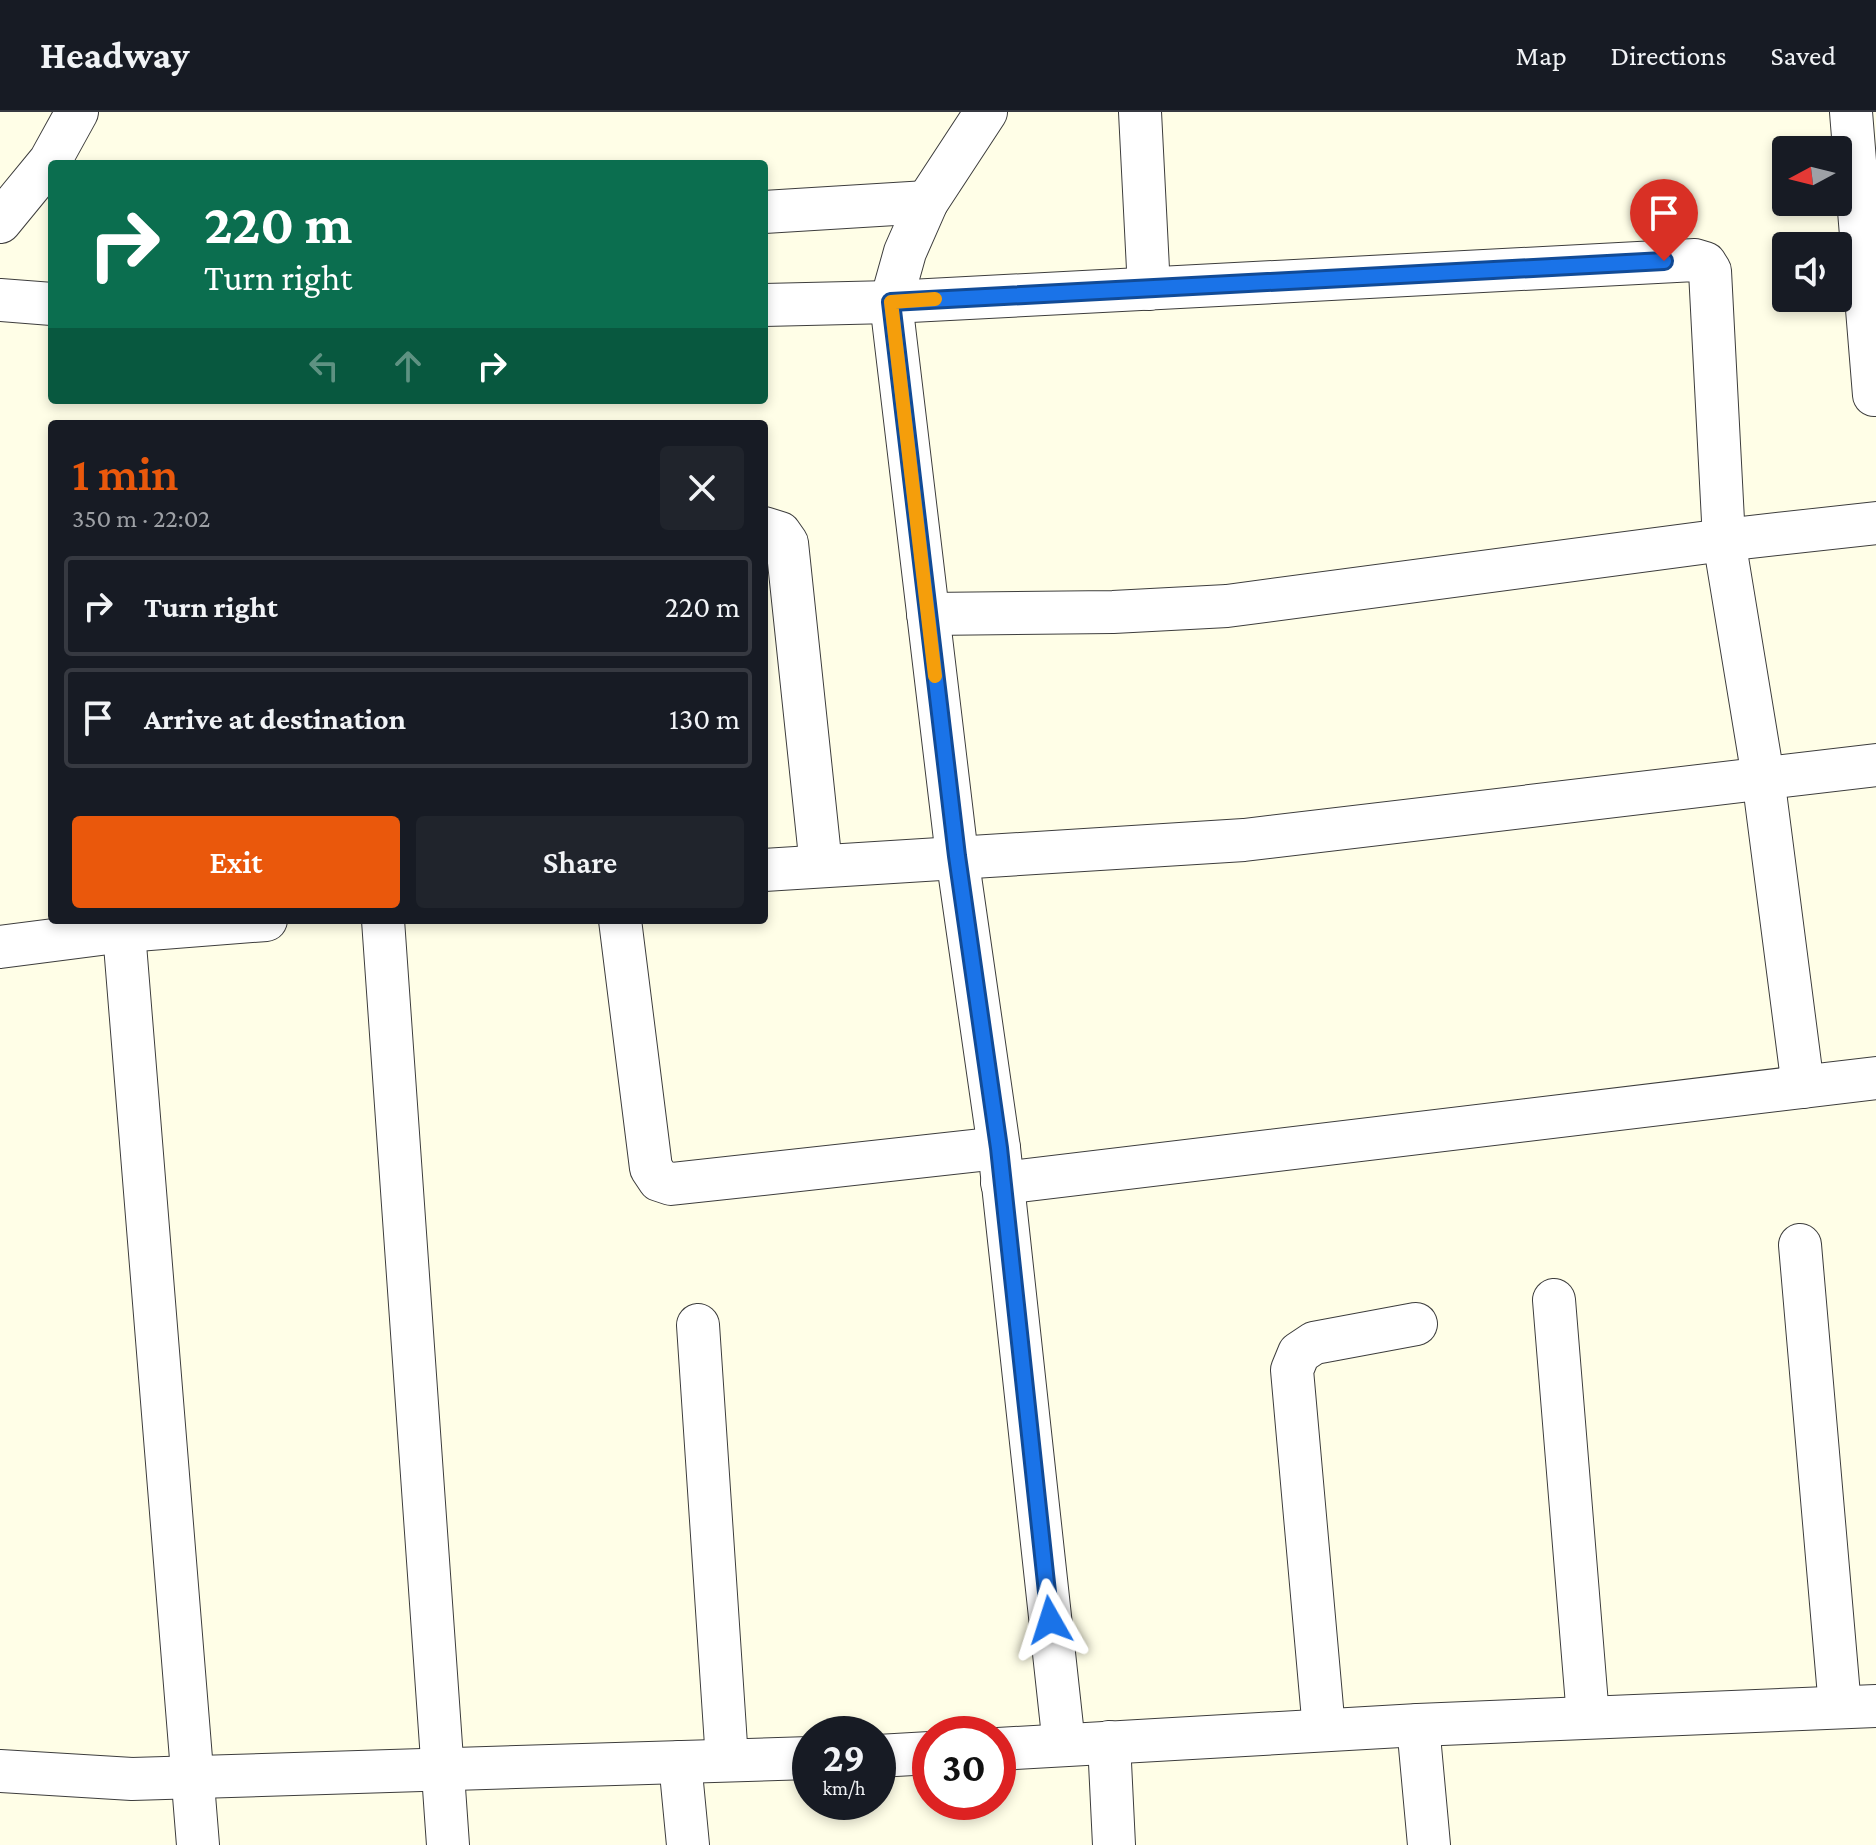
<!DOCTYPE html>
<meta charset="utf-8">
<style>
body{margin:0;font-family:"Crimson Pro",serif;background:#20242c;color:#f1f3f6;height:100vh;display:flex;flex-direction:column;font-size:30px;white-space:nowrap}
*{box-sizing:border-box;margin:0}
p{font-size:26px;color:#9ea1a6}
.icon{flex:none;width:44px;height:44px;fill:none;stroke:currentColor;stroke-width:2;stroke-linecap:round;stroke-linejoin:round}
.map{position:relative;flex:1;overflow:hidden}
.details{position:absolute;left:48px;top:308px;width:720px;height:504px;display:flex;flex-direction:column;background:#171b24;border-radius:8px;box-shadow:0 4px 12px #0003}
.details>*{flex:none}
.banner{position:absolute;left:48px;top:48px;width:720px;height:244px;border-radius:8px;box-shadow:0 4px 12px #0003;background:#0b6e4f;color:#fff;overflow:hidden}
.needle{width:52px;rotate:263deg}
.fabs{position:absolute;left:1772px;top:24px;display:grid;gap:16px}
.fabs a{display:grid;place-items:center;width:80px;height:80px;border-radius:8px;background:#171b24;box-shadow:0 4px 12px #0003;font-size:40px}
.speed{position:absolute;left:792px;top:1604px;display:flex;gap:16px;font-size:40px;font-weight:700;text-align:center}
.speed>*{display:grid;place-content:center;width:104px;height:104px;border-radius:50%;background:#171b24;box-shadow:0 4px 12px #0003;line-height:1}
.speed small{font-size:20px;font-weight:400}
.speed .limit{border:12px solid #d22;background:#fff;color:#111}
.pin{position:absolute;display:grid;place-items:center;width:68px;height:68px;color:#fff;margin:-82px -34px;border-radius:50% 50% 50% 0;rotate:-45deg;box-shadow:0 0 8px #0007}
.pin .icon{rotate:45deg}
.me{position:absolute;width:88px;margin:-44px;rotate:354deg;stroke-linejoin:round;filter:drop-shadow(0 0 6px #0008)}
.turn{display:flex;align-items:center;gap:28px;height:168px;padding:0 24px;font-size:36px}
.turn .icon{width:104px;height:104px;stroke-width:2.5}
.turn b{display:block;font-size:56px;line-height:68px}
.lanes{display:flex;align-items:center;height:76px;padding:0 24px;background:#0003;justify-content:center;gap:40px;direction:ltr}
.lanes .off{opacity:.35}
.round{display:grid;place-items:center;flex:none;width:84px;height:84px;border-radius:8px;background:#20242c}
.headline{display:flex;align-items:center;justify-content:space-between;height:136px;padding:0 24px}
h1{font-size:48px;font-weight:600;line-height:60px;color:#ea580c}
.cta{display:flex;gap:16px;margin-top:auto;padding:16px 24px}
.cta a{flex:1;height:92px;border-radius:8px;background:#ea580c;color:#fff;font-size:32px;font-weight:600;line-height:92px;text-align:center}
.cta a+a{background:#20242c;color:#f1f3f6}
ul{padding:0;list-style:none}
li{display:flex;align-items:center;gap:24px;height:100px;margin:0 16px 12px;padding:0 8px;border:4px solid #363941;border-radius:8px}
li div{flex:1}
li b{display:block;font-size:30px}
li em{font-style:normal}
header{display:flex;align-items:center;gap:48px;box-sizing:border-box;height:112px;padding:0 40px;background:#171b24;border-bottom:2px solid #363941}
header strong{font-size:38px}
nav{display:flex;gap:44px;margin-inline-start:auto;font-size:28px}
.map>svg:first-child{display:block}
</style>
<header>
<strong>Headway</strong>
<nav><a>Map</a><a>Directions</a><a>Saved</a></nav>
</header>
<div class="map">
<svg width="1876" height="1733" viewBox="0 0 1876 1733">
<rect width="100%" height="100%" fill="#fffee7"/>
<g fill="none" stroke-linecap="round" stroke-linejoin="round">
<g stroke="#3d3d3d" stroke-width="44">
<g id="minor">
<polyline points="986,0 927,90 905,140 891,190 957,744 999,1036 1064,1633"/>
<polyline points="1140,0 1149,177"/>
<polyline points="1851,0 1874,283"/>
<polyline points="764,100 927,90"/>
<polyline points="0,110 50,49 77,0"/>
<polyline points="0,188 52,192"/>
<polyline points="764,193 891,190 1695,148 1705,151 1710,159 1724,428 1763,665 1803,975"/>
<polyline points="764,416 780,421 787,431 821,754"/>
<polyline points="928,502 1113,500 1227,494 1724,428 1876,411"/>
<polyline points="764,758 1244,728 1876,653"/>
<polyline points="123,808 198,1733"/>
<polyline points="383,808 448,1733"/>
<polyline points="620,808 651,1056 659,1068 671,1072 999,1036"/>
<polyline points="0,835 124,819 266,808"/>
<polyline points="1002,1071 1876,966"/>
<polyline points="1800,1133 1840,1595"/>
<polyline points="1554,1188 1588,1605"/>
<polyline points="698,1213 727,1648"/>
<polyline points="1418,1613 1429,1733"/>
<polyline points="1324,1618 1292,1258 1299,1241 1314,1231 1416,1212"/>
<polyline points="1109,1630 1114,1733"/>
<polyline points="998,1637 1418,1613 1876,1594"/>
<polyline points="878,1644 930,1641"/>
<polyline points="680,1650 688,1733"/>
<polyline points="0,1659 132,1667 810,1646"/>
</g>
</g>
<use href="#minor" stroke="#fff" stroke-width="42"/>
</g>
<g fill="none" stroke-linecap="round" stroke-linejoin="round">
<g stroke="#114b97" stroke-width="20">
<polyline id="route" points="1050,1508 999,1036 957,744 891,190 1664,149"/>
</g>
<use href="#route" stroke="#1a73e8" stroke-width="14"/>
<polyline stroke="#f59e0b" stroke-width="14" points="935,187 891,190 935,564"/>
</g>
</svg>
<div class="fabs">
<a><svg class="needle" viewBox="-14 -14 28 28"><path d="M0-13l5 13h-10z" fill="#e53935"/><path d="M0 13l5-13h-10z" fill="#9ea1a6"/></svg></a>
<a><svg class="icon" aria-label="sound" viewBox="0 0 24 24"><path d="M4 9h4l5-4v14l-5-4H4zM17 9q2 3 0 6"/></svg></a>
</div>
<div class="speed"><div>29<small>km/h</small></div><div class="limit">30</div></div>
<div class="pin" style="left:1664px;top:149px;background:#d93025"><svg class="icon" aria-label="arrive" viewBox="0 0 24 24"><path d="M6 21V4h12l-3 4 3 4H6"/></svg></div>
<svg class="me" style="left:1050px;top:1508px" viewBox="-20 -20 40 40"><path d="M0-17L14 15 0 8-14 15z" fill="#1a73e8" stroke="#fff" stroke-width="4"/></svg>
<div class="banner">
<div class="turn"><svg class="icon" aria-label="right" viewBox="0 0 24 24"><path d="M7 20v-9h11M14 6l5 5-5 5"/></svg><div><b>220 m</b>Turn right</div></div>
<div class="lanes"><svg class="icon off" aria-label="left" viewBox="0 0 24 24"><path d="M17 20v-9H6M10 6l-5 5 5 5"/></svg><svg class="icon off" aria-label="ahead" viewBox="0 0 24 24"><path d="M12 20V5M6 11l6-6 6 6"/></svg><svg class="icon" aria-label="right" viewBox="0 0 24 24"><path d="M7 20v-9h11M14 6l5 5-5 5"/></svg></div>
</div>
<section class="details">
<div class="headline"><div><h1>1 min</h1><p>350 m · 22:02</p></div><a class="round"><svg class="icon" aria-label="close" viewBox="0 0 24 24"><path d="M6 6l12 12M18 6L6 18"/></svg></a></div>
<ul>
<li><svg class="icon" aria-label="right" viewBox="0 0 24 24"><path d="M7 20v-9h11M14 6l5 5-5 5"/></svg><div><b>Turn right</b></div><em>220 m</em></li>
<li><svg class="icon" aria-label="arrive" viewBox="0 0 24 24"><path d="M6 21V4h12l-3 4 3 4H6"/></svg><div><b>Arrive at destination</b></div><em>130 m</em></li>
</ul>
<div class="cta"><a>Exit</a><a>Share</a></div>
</section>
</div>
